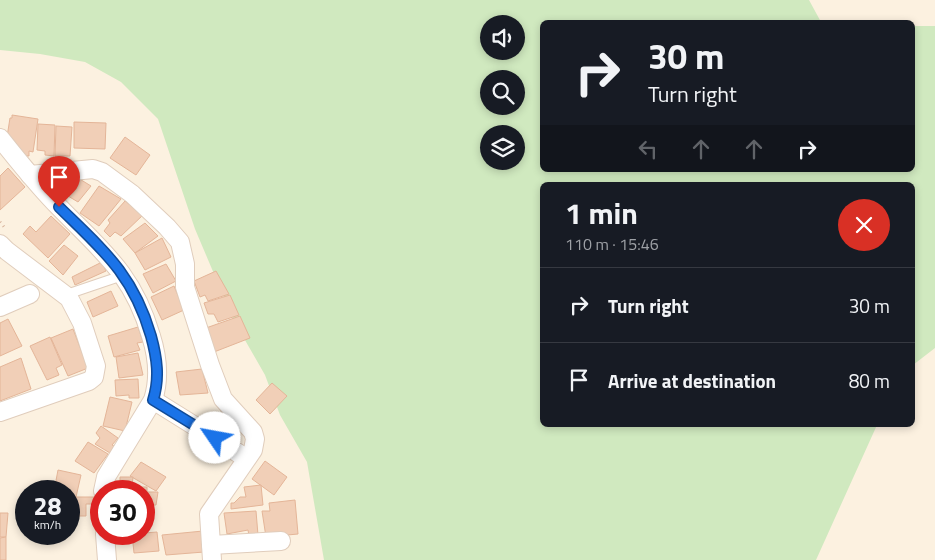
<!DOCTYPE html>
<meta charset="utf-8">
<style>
body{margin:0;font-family:"Titillium Web",sans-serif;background:#20242c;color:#f1f3f6;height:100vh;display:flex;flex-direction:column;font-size:19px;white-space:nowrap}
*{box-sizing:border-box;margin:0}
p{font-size:16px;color:#9ea1a6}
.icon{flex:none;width:28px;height:28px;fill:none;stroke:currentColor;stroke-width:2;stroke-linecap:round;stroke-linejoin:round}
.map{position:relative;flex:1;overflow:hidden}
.details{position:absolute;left:540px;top:182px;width:375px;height:245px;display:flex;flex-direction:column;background:#171b24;border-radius:8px;box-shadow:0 2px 8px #0003}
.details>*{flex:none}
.banner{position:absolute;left:540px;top:20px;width:375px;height:152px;border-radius:8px;box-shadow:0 2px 8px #0003;background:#171b24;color:#f1f3f6;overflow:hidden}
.tools{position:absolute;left:480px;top:15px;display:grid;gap:10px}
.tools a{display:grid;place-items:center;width:45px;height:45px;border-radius:50%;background:#171b24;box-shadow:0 2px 8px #0003;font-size:25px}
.speed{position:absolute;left:15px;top:480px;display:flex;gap:10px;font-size:25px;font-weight:700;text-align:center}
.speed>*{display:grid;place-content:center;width:65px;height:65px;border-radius:50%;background:#171b24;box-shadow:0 2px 8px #0003;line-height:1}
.speed small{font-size:12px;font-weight:400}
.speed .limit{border:8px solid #d22;background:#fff;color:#111}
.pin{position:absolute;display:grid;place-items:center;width:42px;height:42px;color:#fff;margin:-51px -21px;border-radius:50% 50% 50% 0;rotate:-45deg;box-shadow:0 0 5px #0007}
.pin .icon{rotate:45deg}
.me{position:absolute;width:55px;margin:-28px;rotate:303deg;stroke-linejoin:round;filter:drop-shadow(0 0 4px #0008)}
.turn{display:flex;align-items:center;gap:18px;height:105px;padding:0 25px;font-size:22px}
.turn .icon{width:65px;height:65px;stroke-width:2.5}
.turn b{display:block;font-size:35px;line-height:42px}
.lanes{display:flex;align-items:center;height:48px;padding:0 25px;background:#0003;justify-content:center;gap:25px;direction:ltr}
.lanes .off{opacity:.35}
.round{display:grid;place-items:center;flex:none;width:52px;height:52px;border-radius:26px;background:#20242c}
.headline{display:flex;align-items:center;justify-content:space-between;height:85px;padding:0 25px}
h1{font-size:30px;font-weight:700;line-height:38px}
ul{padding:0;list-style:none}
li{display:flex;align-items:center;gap:15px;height:75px;padding:0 25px;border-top:1px solid #363941}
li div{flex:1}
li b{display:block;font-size:19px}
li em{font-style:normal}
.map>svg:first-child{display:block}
</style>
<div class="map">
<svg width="935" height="560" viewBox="0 0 935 560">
<rect width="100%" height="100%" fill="#fcf1e0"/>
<path fill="#d0e9bf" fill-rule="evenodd" d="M0 0H809L821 22H542V170H912L913 26H935V348L913 365 912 185H542V425H877L816 560H324L307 462 280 415 265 375 234 321 195 229 158 119 121 82 85 62 40 54 0 50ZM489 24H516V51H489ZM489 79H516V106H489ZM489 134H516V161H489Z"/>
<g fill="#f1cfb7" stroke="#e4b598">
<polygon points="12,115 38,119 33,152 29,151 29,156 19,155 11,142 11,138 7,137 10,118 12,118"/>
<polygon points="74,122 106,123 105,149 74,148"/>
<polygon points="38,124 55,125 54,156 45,155 45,151 37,150"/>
<polygon points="56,126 72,127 70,156 55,156"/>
<polygon points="125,137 150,155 136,175 110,158"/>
<polygon points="8,168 25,187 0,210 0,176"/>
<polygon points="72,178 75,181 78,178 91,186 78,202 58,190 66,183 69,184"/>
<polygon points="99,186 121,199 99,226 80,213"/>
<polygon points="125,201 143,215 121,236 115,232 110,237 104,231 110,223 108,220"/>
<polygon points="51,216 70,234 48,258 23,234 30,226 36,232"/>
<polygon points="145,223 158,236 135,253 123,239"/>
<polygon points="162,238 171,257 145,270 135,253"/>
<polygon points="64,245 78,256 63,275 49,261"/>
<polygon points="102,262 106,271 75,285 72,277"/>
<polygon points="166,264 176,281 153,293 143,274"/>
<polygon points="216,271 229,294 208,301 205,295 200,297 194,281"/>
<polygon points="174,286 184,310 162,320 151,297"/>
<polygon points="111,291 118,306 93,317 87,302"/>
<polygon points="230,295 239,315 218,322 214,314 208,314 204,303"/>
<polygon points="240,316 250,338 214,352 206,328"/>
<polygon points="8,319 22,346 0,356 0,323"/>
<polygon points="138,327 143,342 137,343 140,350 114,357 108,336"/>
<polygon points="73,329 88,368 68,376 51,338"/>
<polygon points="50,337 62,365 56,368 59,375 47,380 30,346"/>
<polygon points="138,353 143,375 119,378 116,357"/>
<polygon points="21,358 31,389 0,401 0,367"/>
<polygon points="202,369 208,393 180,395 176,372"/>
<polygon points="138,379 139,398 129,398 129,395 116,396 115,380"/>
<polygon points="272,383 287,396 270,414 256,400"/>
<polygon points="110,397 132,402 125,431 103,426"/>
<polygon points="101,426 118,438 112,445 114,446 110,453 95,444 100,438 96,433"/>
<polygon points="88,442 108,454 94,473 75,461"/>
<polygon points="265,461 287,477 274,495 252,479"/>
<polygon points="141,462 166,477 156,491 130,476"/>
<polygon points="58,470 81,475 76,497 69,496 69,491 54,491"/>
<polygon points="120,477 133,477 132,487 147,487 147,492 158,492 156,505 144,505 144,491 120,491"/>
<polygon points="261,485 263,505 231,509 231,503 234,503 240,497 246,497 244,487"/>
<polygon points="69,497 95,497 95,504 86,504 86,516 73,516 71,511 69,511"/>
<polygon points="295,500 298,534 266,537 262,511 270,511 269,503"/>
<polygon points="256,511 258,535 249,536 248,530 227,534 224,513"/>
<polygon points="0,513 8,513 6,537 0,537"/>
<polygon points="203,531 204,552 166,555 162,535"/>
<polygon points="157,532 159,551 134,553 132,534"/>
<polygon points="6,537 6,560 0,560 0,538"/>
</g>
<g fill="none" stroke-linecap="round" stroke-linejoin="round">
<g stroke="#e0cdbc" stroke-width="11">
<polyline id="lane" points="65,295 124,275"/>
</g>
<g stroke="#e0cdbc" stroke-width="20">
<g id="street">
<path d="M0 138C19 162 38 186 60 208 103 252 133 274 151 336 158 358 160 378 153 400L106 477 103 491"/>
<polyline points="30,175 93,169 102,172 132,194 167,227 180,242 185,264 185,287 210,365 223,399 253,432 255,439 253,450 209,514 212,560"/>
<polyline points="0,244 7,251 69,298 82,323 96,366 94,377 89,381 0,412"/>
<polyline points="0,307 30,294"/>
<polyline points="153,400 246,458"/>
<polyline points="105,534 107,560"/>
<polyline points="211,545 281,541"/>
</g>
</g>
<polyline stroke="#d6b29b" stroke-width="3" stroke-dasharray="1 4" stroke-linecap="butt" points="0,222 5,228"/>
<use href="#lane" stroke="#fff" stroke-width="9"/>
<use href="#street" stroke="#fff" stroke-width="18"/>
</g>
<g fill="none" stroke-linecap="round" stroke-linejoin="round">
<g stroke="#114b97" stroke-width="12">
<path id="route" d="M59 207C103 250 133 274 151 336 157 358 160 378 153 400L215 438"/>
</g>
<use href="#route" stroke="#1a73e8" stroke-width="9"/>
</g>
</svg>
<div class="tools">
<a><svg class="icon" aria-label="sound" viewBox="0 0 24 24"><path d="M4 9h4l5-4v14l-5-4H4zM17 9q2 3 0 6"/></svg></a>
<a><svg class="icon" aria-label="search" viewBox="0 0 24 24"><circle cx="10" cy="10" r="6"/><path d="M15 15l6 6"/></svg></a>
<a><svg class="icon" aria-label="layers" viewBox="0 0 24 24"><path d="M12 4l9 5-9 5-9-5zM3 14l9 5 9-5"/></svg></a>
</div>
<div class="speed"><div>28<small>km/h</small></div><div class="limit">30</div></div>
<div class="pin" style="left:59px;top:207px;background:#d93025"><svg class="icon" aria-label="arrive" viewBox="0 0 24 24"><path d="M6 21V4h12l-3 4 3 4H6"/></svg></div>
<svg class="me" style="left:215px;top:438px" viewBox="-20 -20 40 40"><circle r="19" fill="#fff"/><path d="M0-13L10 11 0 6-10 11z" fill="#1a73e8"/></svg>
<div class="banner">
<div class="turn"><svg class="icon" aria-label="right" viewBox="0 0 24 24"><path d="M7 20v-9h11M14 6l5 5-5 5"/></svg><div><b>30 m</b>Turn right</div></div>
<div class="lanes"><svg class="icon off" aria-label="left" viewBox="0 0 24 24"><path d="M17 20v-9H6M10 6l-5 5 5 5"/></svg><svg class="icon off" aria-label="ahead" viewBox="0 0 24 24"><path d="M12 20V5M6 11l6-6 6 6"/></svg><svg class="icon off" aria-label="ahead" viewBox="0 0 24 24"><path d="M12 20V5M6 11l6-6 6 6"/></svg><svg class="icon" aria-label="right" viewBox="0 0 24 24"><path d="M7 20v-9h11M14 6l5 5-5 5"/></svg></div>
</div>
<section class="details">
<div class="headline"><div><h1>1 min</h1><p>110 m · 15:46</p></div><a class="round" style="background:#d93025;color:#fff"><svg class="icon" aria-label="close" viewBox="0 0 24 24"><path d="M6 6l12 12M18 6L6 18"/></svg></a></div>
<ul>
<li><svg class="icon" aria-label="right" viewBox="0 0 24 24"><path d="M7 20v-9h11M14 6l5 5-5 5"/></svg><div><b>Turn right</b></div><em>30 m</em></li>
<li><svg class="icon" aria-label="arrive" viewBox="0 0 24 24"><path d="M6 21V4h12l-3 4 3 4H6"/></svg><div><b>Arrive at destination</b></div><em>80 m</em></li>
</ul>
</section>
</div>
